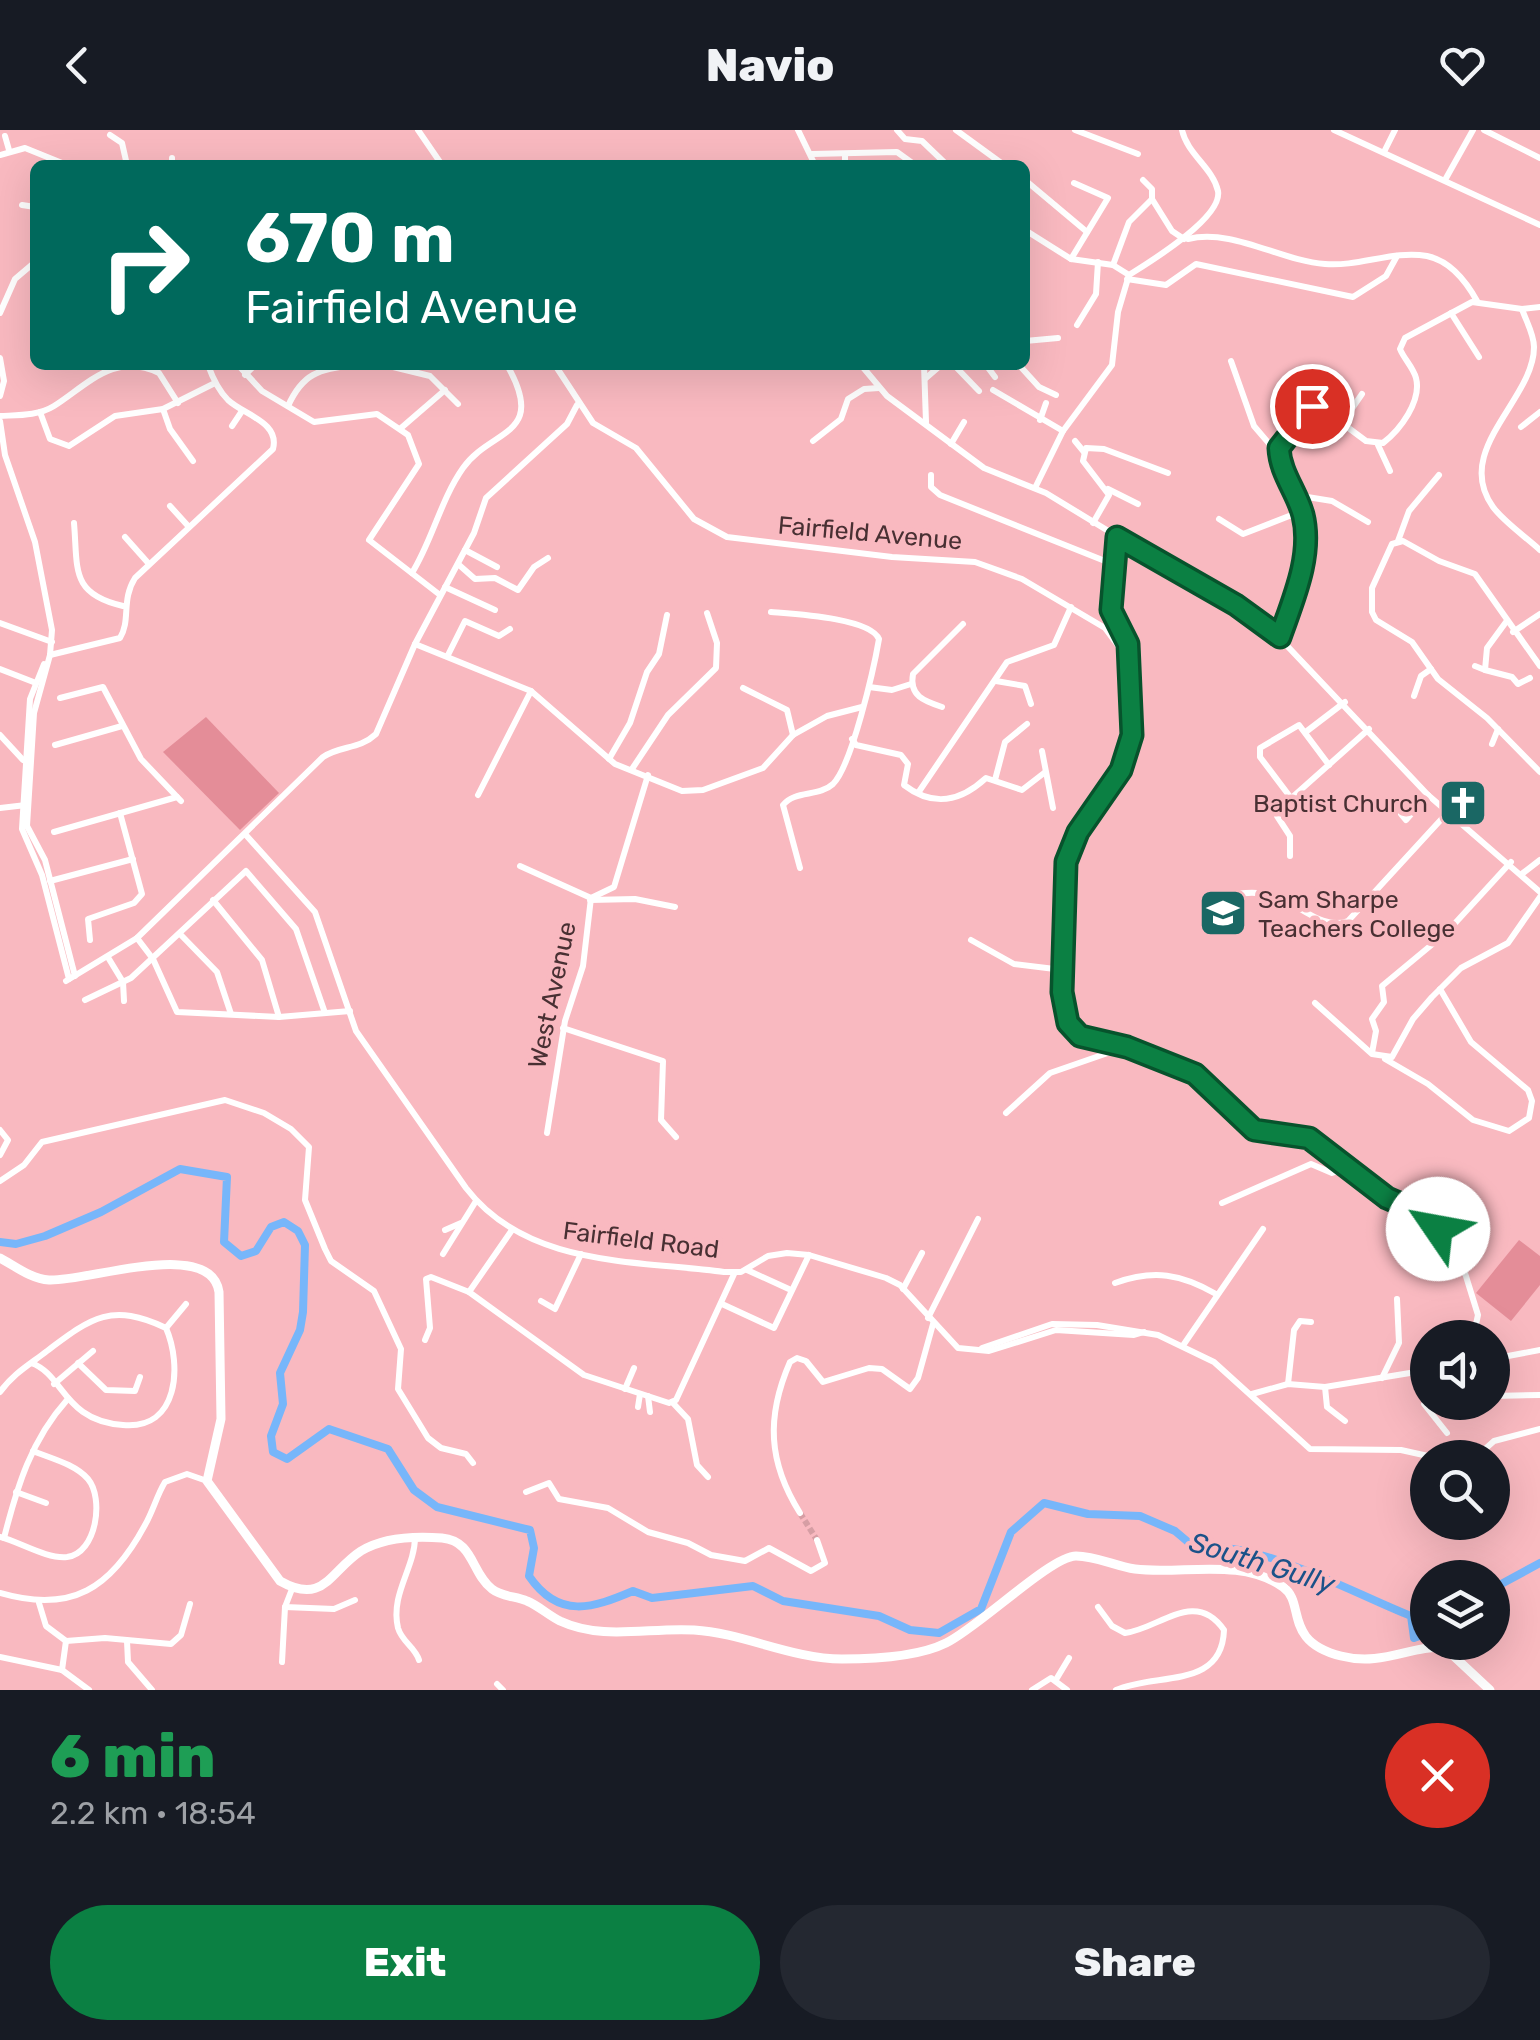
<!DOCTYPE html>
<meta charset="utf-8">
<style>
body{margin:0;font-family:Rubik,sans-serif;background:#242831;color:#f1f3f6;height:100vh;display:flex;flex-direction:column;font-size:38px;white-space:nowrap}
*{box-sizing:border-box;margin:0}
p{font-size:32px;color:#9ea1a6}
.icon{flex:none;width:55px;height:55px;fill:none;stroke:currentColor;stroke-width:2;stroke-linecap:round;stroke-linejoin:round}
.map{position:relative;height:1560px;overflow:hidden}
.sheet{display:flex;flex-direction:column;background:#171b24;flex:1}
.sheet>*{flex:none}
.top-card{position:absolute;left:30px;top:30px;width:1000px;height:210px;border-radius:15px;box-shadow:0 10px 40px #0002;background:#00695c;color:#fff;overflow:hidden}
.buttons{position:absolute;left:1410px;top:1190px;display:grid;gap:20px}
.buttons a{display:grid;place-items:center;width:100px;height:100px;border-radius:50%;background:#171b24;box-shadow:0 10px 40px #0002;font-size:50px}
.pin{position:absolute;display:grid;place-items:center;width:85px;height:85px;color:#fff;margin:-42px;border:5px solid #fff;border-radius:50%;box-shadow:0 2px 10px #0007}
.me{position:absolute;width:110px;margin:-55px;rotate:303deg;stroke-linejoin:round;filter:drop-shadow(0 0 8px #0008)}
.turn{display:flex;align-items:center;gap:35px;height:210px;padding:0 50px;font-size:45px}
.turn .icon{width:130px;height:130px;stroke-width:2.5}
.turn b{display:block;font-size:70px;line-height:85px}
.round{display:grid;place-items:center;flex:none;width:105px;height:105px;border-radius:52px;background:#242831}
.headline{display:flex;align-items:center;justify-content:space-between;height:170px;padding:0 50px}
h1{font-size:60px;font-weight:800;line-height:75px;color:#1e9e55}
.button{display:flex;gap:20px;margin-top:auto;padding:20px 50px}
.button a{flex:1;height:115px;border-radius:60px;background:#0b8043;color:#fff;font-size:40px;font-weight:800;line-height:115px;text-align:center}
.button a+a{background:#242831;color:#f1f3f6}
header{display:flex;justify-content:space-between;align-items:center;height:130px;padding:0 50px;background:#171b24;font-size:45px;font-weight:800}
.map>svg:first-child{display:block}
</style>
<header><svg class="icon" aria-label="back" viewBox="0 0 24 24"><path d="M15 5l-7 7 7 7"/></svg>Navio<svg class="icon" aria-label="heart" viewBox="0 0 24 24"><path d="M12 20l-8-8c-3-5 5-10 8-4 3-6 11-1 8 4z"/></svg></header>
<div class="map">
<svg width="1540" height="1560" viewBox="0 0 1540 1560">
<rect width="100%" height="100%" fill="#f9b9c0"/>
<g fill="#e48d98">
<polygon points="206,587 279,663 240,700 163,622"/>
<polygon points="1519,1110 1540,1126 1540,1155 1511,1191 1476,1163"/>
</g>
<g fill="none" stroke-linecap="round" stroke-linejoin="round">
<g stroke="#77b6fa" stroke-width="8">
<path d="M0 1112 16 1114 45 1106 101 1082 180 1039 227 1047 224 1112 241 1126 256 1121 271 1097 284 1092 298 1101 305 1115 303 1182 300 1200 280 1243 283 1274 271 1306 273 1322 287 1329 329 1299 388 1319 414 1360 437 1377 530 1400 534 1418 529 1446C559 1490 593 1478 633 1461L652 1468 753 1456 783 1471 879 1486 910 1500 939 1503 981 1479 1011 1402 1044 1373 1088 1384 1140 1386 1175 1401 1194 1417C1262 1411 1348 1461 1411 1486L1414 1508 1428 1503"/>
<polyline points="1492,1459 1540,1433"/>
</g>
<polyline stroke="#d69ea4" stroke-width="6" stroke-dasharray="6 3" stroke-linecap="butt" points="800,1383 817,1410"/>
<g stroke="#fff" stroke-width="6">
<polyline points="418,0 442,35"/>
<polyline points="798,0 815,35"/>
<polyline points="897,0 905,9 922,11 947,35"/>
<polyline points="956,0 1004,35"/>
<polyline points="1075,0 1138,24"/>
<polyline points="1334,0 1540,95"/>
<polyline points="1484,0 1540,28"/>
<polyline points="110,5 122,13 127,35"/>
<polyline points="5,6 9,20"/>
<polyline points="1384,22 1395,0"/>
<polyline points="812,24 897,22 915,35"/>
<polyline points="845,24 845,35"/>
<polyline points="0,25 25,18 67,35"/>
<polyline points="172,35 172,28"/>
<polyline points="1025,50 1087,102"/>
<polyline points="1445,50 1473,0"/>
<polyline points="1152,69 1172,101 1184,109"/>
<polyline points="22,75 35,77"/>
<polyline points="1025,100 1071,129 1113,135 1129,145"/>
<path d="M1188 109C1232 98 1281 131 1325 134 1359 137 1393 120 1427 126 1451 131 1466 151 1477 171"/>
<polyline points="1071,129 1108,68 1074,53"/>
<polyline points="1113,135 1129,92 1152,69 1152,59 1143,50"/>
<polyline points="1127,149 1166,155 1196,134 1353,167 1386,146 1397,126"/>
<path d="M1522 179C1526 191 1534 204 1534 217 1534 270 1452 320 1493 377 1504 392 1526 407 1540 420"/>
<polyline points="0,183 15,149 35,132"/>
<polyline points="1451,183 1479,227"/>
<polyline points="1077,195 1096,164 1098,132"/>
<polyline points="1025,211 1058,208"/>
<polyline points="0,228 4,251 0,266"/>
<polyline points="1231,231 1254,296 1278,324"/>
<polyline points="238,235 262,261 314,292 377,284 408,305 419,334 369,410 440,465"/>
<polyline points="385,235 430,246 458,274"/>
<polyline points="555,235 593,293 636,318 694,389 727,407 892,427 975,432 1022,449 1105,498 1128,529 1131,605 1121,640 1078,702 1067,732 1062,862 1068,893 1080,906 1127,917 1195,944 1254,1000 1309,1009 1387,1068 1415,1080 1460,1127 1478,1185 1473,1208"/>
<polyline points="861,235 887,266 984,338 1046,363 1274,502 1428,665 1540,762"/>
<polyline points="924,235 926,292"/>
<polyline points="954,235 979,261"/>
<polyline points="986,235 995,247"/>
<polyline points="1019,235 1039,257 1056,265"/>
<polyline points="245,245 255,235"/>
<polyline points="926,248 941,235"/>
<polyline points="993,260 1063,301"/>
<path d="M288 276C303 243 318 240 353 235"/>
<polyline points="163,279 170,299 193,331"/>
<polyline points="40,282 50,309 69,316 115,286 163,279 215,253"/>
<path d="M0 286C18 285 38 286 54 276 87 255 115 221 159 243L178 273"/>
<polyline points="1040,290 1046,273"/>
<polyline points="0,291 5,325 35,412 52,500 50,525 34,583 27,696 45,730 75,846"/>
<polyline points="1342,293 1362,264"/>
<polyline points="232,296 242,281"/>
<polyline points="1521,297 1540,282"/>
<polyline points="401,298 445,260"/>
<polyline points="813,311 841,289 848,269 864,259 879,258"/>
<polyline points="1075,311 1084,322"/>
<polyline points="951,314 964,292"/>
<polyline points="1378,315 1390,341"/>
<polyline points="931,345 931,357 940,365 1115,435"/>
<path d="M1035 358 1063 301 1112 235 1118 182 1129 145C1148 133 1223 88 1218 61 1213 38 1187 24 1182 0"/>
<polyline points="1108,359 1138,374"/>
<polyline points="1295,365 1332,371 1368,392"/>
<polyline points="170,376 189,397"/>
<polyline points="1219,389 1243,404 1302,381"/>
<path d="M74 393C78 439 70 464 123 476"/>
<polyline points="1093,393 1109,365 1083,331 1086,318 1104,319 1168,343"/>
<polyline points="125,407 149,434"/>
<polyline points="1117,407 1111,480 1126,509 1126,521"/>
<polyline points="1398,411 1409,381 1439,345"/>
<polyline points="465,420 497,437"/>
<polyline points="458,434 475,449 495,448 518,460 534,437 548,428"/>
<path d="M412 443C432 411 441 369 463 338 491 298 548 307 507 235"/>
<polyline points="445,457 495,480"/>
<path d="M771 482C795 484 870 488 879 509 874 538 852 635 833 654 819 667 795 660 783 675L800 738"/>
<polyline points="1506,492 1487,518 1485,540 1512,547 1518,554 1530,548"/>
<polyline points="0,493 52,512"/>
<polyline points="1513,502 1540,484"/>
<path d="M1280 507C1293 470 1312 425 1303 385 1297 362 1280 343 1279 319L1305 280 1319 276 1366 311 1383 313C1400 300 1422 271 1416 248 1413 237 1404 229 1400 219L1405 208 1472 172 1522 179 1540 177"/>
<polyline points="415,514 531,561 615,634 682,661 703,660 763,638 793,605 827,586 862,577"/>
<path d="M50 525 120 508C131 490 121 470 135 448L273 319C280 292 244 285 228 270 218 260 213 249 208 235"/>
<polyline points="448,525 465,491 499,506 510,499"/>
<polyline points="44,534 30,569 22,699 42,745 69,849"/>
<polyline points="1475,536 1485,540"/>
<polyline points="1540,536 1475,444 1439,431 1403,411 1392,414 1372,458 1372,482 1376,490 1412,512 1438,549 1487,588 1540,642"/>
<polyline points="0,539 36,553"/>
<polyline points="996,551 1025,556 1031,574"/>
<polyline points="869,557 892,560 911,554"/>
<polyline points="743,558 787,580 793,605"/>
<polyline points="1414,566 1421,546 1431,539"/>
<polyline points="60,568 103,557 141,629 181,671"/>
<path d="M942 577C924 571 909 566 913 544L963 494"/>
<polyline points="1307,601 1345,572"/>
<polyline points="0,605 23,630"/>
<path d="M852 609 856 615 901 625 908 634 904 655C934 678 961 671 986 648L1022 660 1044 643"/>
<polyline points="1492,614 1498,599"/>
<polyline points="55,615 122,596"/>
<polyline points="1042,621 1053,678"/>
<polyline points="609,629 630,593 647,542 659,524 667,485"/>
<polyline points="632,639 668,585 716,538 717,513 707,483"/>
<polyline points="995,650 1005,612 1027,594"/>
<polyline points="918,663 1007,532 1054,515 1071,477"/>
<polyline points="478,665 531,561"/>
<polyline points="1291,668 1260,627 1260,618 1299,595 1329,635"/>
<polyline points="0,678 26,675"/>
<polyline points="1401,684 1406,690 1428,665"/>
<polyline points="54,702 177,667"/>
<path d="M245 704 315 782 356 901 466 1058C527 1137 634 1130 724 1142H741L768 1126 787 1123 809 1125 886 1148 900 1155 958 1218 989 1221 1056 1200 1134 1205 1144 1202"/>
<polyline points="1290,726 1290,706 1277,686 1278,680 1369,599"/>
<polyline points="520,736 591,768"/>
<polyline points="1523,743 1540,730"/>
<polyline points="50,751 133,729"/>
<polyline points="213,770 262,830 279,887"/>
<polyline points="590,770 635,769 675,777"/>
<path d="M1218 777 1227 766C1243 762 1258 761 1275 766 1298 773 1322 801 1348 791L1448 682"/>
<polyline points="180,804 217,842 231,884"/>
<polyline points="137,808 153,829 177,882 279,887 350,881"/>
<polyline points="90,810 88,789 134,773 142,764 120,683"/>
<polyline points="971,810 1014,834 1063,840"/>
<polyline points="109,829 123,852 124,871"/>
<path d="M66 851 137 808 323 627C341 615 359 620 376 604L415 514 474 403 486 368 567 294 577 275"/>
<polyline points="85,870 131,848 246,741 296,799 325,883"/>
<polyline points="1315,873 1372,924 1392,927 1413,889 1432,867 1461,838 1508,813 1540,767"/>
<polyline points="563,898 663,931 661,990 676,1007"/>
<polyline points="1372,923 1376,901 1372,889 1384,872 1382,856 1447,802 1511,732"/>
<polyline points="1385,929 1428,954 1473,990 1509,1001 1529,988 1532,971 1528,960 1471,912 1440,859"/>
<polyline points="1006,983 1050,943 1125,917"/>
<polyline points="0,1000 8,1010 0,1025"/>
<polyline points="547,1003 565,891 583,836 591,768 614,757 648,645"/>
<polyline points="0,1051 24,1035 42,1012 225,970 264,983 291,999 309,1017 305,1070 325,1119 331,1131 374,1161 401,1219 398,1259 428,1308 441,1318 466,1324 473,1333"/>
<polyline points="1222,1073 1311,1034 1332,1043 1347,1038"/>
<polyline points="445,1100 461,1093"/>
<polyline points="512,1100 469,1162 584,1245 669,1273 676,1270 735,1142"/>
<polyline points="443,1124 476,1071"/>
<polyline points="747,1140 791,1160"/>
<path d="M1115 1153C1154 1139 1181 1144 1216 1164"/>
<polyline points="903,1159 922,1123"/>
<polyline points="541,1171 555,1179 581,1124"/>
<polyline points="722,1174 774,1198 809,1125"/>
<polyline points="928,1188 978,1089"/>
<polyline points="166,1198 186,1174"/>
<polyline points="425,1210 430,1198 426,1149 431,1147 469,1162"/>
<polyline points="1184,1214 1263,1099"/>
<polyline points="982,1218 1052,1194 1097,1195 1158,1205 1214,1232 1310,1319 1401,1320 1437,1328"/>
<polyline points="1492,1229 1540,1220"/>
<polyline points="78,1233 106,1260 135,1261 140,1247"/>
<polyline points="1416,1244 1428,1253"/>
<polyline points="1382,1248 1399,1213 1397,1169"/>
<polyline points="54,1254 93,1221"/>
<polyline points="1288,1254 1294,1200 1300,1191 1311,1192"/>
<polyline points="1325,1257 1327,1277 1345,1291"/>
<polyline points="625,1259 634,1238"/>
<path d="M0 1262C14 1243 29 1235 47 1221 91 1188 111 1172 166 1198 182 1235 179 1300 123 1295 63 1291 64 1244 31 1233"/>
<polyline points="1252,1264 1288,1254 1325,1257 1428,1240"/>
<polyline points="648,1266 650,1282"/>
<polyline points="1492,1266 1540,1265"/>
<polyline points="1428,1269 1424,1274 1447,1303"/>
<polyline points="672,1272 688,1289 697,1335 708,1347"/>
<polyline points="638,1277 640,1264"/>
<polyline points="1475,1328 1494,1311 1540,1299"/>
<polyline points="16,1362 46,1373"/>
<polyline points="526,1362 549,1353 559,1369 608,1378 648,1402 688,1413 711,1425 745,1431 769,1418 811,1441 825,1433 817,1410"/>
<path d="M800 1383C768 1332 766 1287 790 1232L797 1228 806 1231 823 1252 869 1238 882 1239 910 1259 918 1248 933 1194"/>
<path d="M0 1407C20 1412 46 1429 67 1427 97 1423 104 1368 88 1349 75 1334 50 1328 33 1321"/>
<path d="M415 1407C415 1438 390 1464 398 1498 402 1512 415 1517 419 1530"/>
<path d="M4 1408C17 1357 31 1310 67 1270"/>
<polyline points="292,1459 285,1477 334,1479 355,1470"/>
<path d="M0 1463C72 1484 111 1458 145 1395 153 1381 157 1365 165 1352L187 1344 207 1351"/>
<polyline points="39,1473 46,1496 66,1511"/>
<path d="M1098 1477 1112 1496 1125 1503C1159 1499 1195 1458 1224 1500 1222 1560 1156 1542 1116 1560"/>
<polyline points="66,1511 105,1508 171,1514 181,1505 190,1474"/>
<polyline points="127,1511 128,1532 152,1560"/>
<polyline points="0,1527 62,1540"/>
<polyline points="282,1532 285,1477"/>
<polyline points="62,1540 89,1560"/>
<polyline points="62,1540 66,1511"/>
<polyline points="1057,1548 1069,1528"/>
<polyline points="497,1554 503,1560"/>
<polyline points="1032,1560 1051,1548 1067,1560"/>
</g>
<path stroke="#fff" stroke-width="9" d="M0 1128C15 1136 31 1149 49 1150 87 1152 211 1107 219 1162L221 1289 207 1351 280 1451C324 1476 330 1441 361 1421 384 1407 416 1406 442 1408 474 1411 471 1443 492 1459 502 1467 516 1466 527 1471 539 1476 548 1485 560 1491 603 1511 649 1497 694 1500 743 1503 792 1529 842 1529 873 1529 918 1527 946 1513 979 1497 1051 1426 1076 1426 1096 1426 1115 1436 1135 1439 1182 1445 1240 1427 1283 1457 1306 1473 1282 1511 1341 1526 1383 1537 1413 1514 1445 1518L1490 1560"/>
</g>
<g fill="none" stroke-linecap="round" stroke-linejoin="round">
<g stroke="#07532c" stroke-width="25">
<path id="route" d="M1312 276 1279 318C1280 343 1297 362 1303 385 1313 425 1293 470 1280 507L1236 475 1117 407 1111 480 1128 514 1132 605 1121 640 1078 702 1066 732 1062 862 1068 893 1080 906 1127 917 1195 944 1254 1000 1309 1008 1387 1068 1415 1080 1438 1099"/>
</g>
<use href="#route" stroke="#0b8043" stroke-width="18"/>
</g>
<defs>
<g id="church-square" transform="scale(2.5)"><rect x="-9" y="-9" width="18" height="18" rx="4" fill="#1a6764" stroke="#f9b9c0"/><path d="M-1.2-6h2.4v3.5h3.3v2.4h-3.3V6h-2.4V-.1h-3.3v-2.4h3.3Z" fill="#fff"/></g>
<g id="university-square" transform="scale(2.5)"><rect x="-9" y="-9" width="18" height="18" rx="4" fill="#1a6764" stroke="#f9b9c0"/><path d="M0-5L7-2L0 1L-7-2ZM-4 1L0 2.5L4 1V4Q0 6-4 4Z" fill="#fff"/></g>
</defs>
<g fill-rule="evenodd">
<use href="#church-square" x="1463" y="673"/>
<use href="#university-square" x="1223" y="783"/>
</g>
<g text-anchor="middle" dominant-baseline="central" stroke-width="9" stroke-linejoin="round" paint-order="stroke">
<g font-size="25" fill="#493033" stroke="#f9b9c0">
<text transform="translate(870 403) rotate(5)">Fairfield Avenue</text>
<text transform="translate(552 865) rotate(-78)">West Avenue</text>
<text transform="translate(641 1110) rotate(7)">Fairfield Road</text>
</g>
<g font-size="25" fill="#493033" stroke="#f9b9c0" text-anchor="end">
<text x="1428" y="673">Baptist Church</text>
<text x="1258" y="769" text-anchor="start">Sam Sharpe<tspan x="1258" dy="29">Teachers College</tspan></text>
</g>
<g font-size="28" font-style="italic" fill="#1b5289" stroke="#f9b9c0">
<text transform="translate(1262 1433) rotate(17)">South Gully</text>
</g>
</g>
</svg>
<div class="buttons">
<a><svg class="icon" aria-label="sound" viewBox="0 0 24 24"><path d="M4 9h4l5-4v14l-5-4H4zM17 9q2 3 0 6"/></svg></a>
<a><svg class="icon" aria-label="search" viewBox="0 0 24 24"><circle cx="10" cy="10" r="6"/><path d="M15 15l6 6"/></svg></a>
<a><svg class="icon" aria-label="layers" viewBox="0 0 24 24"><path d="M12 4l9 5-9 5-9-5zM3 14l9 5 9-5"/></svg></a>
</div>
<div class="pin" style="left:1312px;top:276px;background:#d93025"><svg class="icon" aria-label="arrive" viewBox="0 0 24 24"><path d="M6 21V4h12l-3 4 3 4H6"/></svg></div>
<svg class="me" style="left:1438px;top:1099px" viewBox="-20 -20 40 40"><circle r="19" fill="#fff"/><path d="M0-13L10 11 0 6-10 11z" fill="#0b8043"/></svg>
<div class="top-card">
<div class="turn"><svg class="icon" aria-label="right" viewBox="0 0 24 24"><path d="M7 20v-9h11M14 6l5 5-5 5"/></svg><div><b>670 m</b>Fairfield Avenue</div></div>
</div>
</div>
<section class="sheet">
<div class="headline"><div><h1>6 min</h1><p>2.2 km · 18:54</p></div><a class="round" style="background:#d93025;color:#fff"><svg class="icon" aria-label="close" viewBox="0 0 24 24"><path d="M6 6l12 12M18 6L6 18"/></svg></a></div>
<div class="button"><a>Exit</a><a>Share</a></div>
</section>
